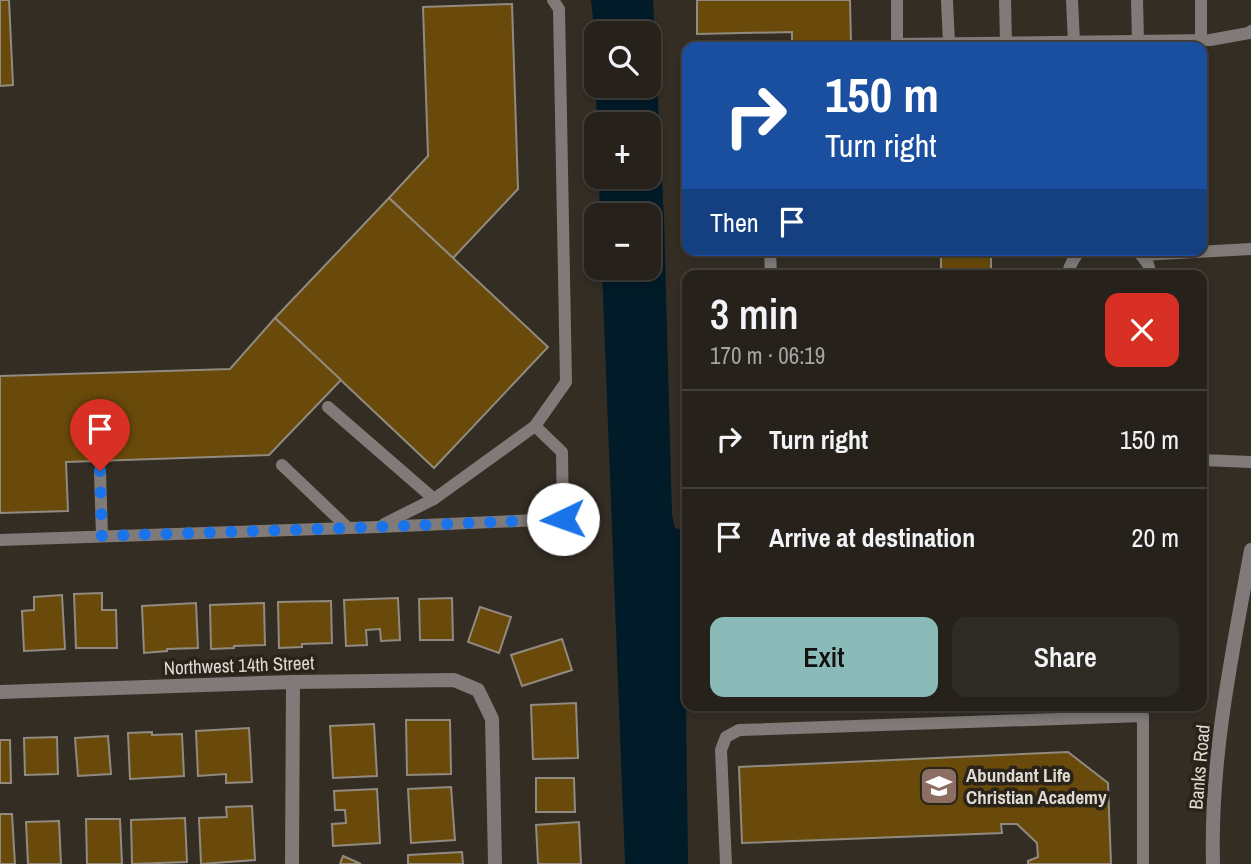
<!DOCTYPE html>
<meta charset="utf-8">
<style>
body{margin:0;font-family:"Archivo Narrow",sans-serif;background:#2e2a24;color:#f1f3f6;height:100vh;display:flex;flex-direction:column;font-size:26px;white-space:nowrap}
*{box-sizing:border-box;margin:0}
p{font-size:23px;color:#a4a4a3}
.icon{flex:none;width:38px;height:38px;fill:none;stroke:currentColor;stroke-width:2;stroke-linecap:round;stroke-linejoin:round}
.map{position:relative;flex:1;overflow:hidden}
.side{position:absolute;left:682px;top:270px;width:525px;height:441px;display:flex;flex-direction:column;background:#26221b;border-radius:14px;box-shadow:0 4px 10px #0003,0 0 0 2px #423f3a}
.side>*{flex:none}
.top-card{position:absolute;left:682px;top:42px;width:525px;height:214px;border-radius:14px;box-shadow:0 4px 10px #0003,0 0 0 2px #423f3a;background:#1a4fa0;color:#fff;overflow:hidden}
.fabs{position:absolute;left:584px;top:21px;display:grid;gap:14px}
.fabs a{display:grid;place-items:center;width:77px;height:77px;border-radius:14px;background:#26221b;box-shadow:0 4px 10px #0003,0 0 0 2px #423f3a;font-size:35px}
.pin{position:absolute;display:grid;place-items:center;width:60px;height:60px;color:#fff;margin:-72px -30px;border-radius:50% 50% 50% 0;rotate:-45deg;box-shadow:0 0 7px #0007}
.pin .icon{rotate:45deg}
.me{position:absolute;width:77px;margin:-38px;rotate:267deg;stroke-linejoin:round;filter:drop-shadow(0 0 5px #0008)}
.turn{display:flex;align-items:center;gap:24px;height:147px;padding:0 28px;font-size:32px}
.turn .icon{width:91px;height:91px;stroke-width:2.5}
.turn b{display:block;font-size:49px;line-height:60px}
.then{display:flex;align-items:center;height:66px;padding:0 28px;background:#0003;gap:14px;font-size:26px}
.round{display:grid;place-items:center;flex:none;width:74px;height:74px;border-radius:14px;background:#2e2a24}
.overview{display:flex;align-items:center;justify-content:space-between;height:119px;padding:0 28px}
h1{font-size:42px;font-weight:600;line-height:52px}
.button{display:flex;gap:14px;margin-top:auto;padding:14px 28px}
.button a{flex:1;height:80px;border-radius:14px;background:#8bbbb9;color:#111;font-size:28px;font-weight:600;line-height:80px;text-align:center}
.button a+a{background:#2e2a24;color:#f1f3f6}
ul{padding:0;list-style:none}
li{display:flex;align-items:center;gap:21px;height:98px;padding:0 28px;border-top:2px solid #423f3a}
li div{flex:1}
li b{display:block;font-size:26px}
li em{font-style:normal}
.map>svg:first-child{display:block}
</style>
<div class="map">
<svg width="1251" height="864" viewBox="0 0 1251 864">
<rect width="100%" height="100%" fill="#332d24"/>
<g fill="#011b28" fill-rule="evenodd">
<path d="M591 0H653L664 220 672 515 675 528 688 532V705H690L686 710 688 864H625L602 268H649V215H600L599 177H649V124H597L594 27ZM597 33H649V86H597Z"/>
<polygon points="1202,529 1208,532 1207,580 1202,606"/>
</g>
<g fill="#694a0a" stroke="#918a80" stroke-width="2">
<polygon points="0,0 9,0 13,85 0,86"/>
<polygon points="697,0 850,0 851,44 792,45 792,32 697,34"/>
<polygon points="512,4 518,189 453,258 389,198 428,156 423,7"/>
<polygon points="389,198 548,347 434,468 275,318"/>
<polygon points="991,256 991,275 1016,275 941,275 941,257"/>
<polygon points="275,318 341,380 269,455 66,462 68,511 0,513 0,376 230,369"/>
<polygon points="102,593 102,610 116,610 117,648 76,648 74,594"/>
<polygon points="62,595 65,649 24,651 22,611 34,610 34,597"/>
<polygon points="398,598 400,640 381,641 380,629 366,630 367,645 346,646 344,600"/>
<polygon points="452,598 453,640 420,640 419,599"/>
<polygon points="331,601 332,643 302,644 302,647 279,648 278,602"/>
<polygon points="196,603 198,648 167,649 167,651 144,653 142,606"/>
<polygon points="264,603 265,645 234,646 234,648 211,649 210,605"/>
<polygon points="480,607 511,617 499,653 468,642"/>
<polygon points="562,639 572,670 522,686 511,655"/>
<polygon points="576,703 578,758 533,759 531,705"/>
<polygon points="406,720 450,720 451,774 407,775"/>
<polygon points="374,724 377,776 333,778 330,726"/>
<polygon points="249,728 252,782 226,783 226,774 198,776 196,731"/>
<polygon points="152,732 152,735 182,734 184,776 130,779 128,733"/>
<polygon points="108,736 111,774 78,776 75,738"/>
<polygon points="57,737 58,774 25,775 24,738"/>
<polygon points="0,740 10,740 11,783 0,783"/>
<polygon points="1068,752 1108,783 1111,864 1028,864 1028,861 1038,857 1037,843 1017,824 1001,824 1002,833 742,843 739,767"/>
<polygon points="536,778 574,778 575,812 536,812"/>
<polygon points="451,787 455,840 411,843 408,789"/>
<polygon points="377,789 380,843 333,846 332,824 346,823 345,810 335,810 334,791"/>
<polygon points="252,806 255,860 201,864 199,818 227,817 226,807"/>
<polygon points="0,814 12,814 15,864 0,864"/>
<polygon points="185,818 187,862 132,864 131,820"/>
<polygon points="86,819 120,819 122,864 87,864"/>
<polygon points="59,821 61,864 28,864 26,822"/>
<polygon points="579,822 581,864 538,864 536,825"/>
<polygon points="462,852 463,864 408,864 408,855"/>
<polygon points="343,856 361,864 340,864"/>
</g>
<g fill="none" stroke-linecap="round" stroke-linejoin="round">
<g stroke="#807a79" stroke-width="12">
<polyline points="897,0 897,44 1210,40 1249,33 1251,31"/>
<polyline points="947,0 949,44"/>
<polyline points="1005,0 1006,43"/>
<polyline points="1072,0 1074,42"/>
<polyline points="1137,0 1138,41"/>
<polyline points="1201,0 1201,40"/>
<polyline points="770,250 771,275"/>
<polyline points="1142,250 1142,255 1251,249"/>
<polyline points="1138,251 1148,264 1151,275"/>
<path d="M1067 275C1070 265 1073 258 1081 250"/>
<polyline points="328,407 434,499 535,426"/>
<polyline points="1202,460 1251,462"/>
<polyline points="282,465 348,528"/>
<polyline points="100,471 102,536"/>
<polyline points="384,524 434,499"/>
<polyline points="0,540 378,527 563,519 562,452 535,426 566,382 559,9 553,0"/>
<polyline points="726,864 721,750 726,737 739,730 1143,716 1143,864"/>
</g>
<g stroke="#807a79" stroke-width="14">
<polyline points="0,692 293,682 454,680 478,690 492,719 495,864"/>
<polyline points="292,864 293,682"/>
</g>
<path stroke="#807a79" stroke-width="14" d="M1213 864C1210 758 1232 654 1251 550"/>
</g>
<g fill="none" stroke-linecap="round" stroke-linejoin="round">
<polyline stroke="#1a73e8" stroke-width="12" stroke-dasharray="0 21.6" points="100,471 102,536 378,527 563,519"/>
</g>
<defs>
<g id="school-square" transform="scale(2.0125)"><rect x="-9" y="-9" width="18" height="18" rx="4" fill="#8d6e63" stroke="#29231a"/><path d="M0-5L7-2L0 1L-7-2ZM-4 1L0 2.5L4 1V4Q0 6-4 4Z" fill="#fff"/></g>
</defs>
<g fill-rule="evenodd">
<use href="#school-square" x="939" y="786"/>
</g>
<g text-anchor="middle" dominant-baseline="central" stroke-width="7" stroke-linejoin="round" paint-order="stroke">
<g font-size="19" fill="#dedbd5" stroke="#29231a">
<text transform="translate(239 665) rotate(-2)">Northwest 14th Street</text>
<text transform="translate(1199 767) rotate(-85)">Banks Road</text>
</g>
<g font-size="19" font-weight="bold" fill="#dedbd5" stroke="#29231a" text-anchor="start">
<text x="966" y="775">Abundant Life<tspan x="966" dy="22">Christian Academy</tspan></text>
</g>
</g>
</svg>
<div class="fabs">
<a><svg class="icon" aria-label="search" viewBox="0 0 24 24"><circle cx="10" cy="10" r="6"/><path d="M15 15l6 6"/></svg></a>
<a>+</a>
<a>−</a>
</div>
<div class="pin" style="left:100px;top:471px;background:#d93025"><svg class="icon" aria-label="arrive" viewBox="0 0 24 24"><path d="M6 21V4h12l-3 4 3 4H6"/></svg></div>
<svg class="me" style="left:563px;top:519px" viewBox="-20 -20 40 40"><circle r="19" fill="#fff"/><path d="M0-13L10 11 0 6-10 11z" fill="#1a73e8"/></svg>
<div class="top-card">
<div class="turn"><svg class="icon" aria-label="right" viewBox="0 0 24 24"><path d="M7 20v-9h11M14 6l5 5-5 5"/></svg><div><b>150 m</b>Turn right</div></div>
<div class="then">Then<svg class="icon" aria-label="arrive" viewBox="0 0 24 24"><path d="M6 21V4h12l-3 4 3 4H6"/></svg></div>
</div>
<section class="side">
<div class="overview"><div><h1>3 min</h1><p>170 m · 06:19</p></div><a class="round" style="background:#d93025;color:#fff"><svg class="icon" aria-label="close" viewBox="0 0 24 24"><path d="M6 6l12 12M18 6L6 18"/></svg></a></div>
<ul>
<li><svg class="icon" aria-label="right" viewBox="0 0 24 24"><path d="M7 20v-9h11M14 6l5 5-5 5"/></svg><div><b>Turn right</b></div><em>150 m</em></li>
<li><svg class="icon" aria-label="arrive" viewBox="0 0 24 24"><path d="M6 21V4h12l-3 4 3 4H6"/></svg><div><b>Arrive at destination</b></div><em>20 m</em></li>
</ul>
<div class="button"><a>Exit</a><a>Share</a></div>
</section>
</div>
